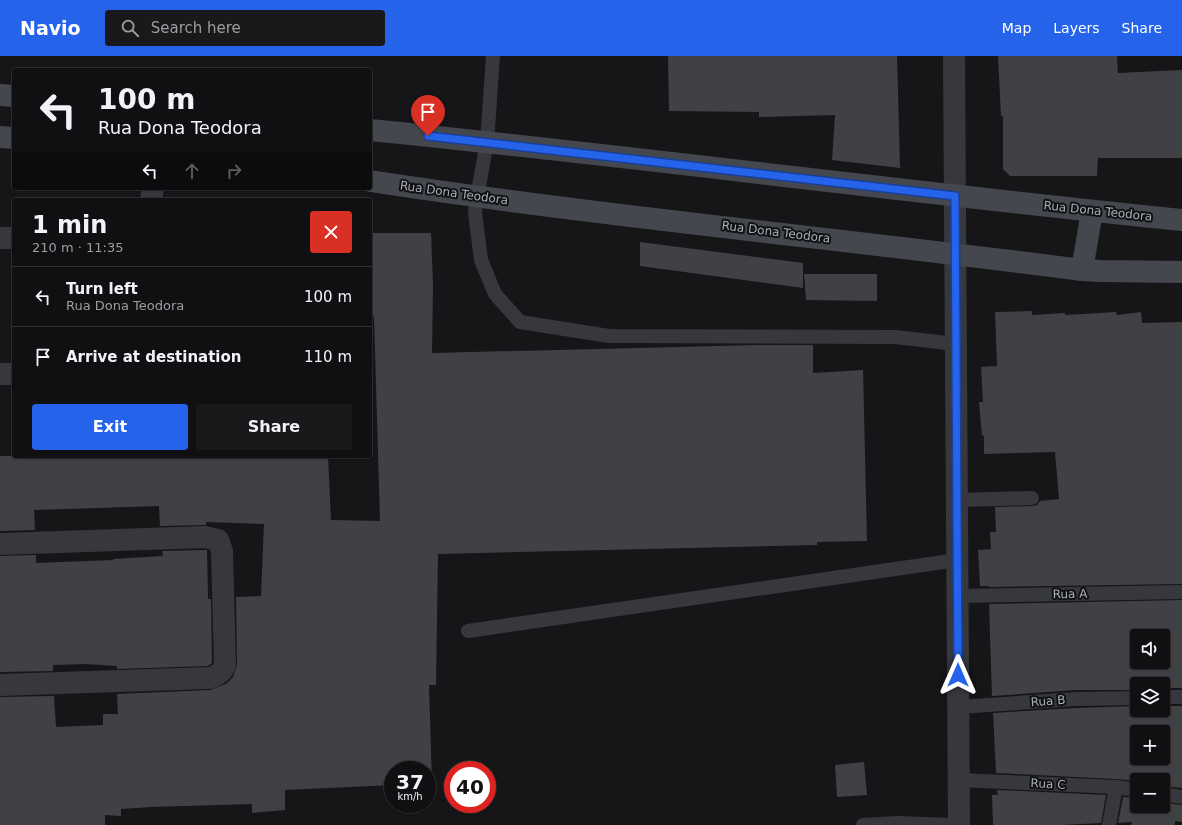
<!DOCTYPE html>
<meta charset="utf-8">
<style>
body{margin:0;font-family:"DejaVu Sans",sans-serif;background:#19191b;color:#f1f3f6;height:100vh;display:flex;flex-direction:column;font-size:15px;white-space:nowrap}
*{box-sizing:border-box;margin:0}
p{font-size:13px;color:#9c9d9f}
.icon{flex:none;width:22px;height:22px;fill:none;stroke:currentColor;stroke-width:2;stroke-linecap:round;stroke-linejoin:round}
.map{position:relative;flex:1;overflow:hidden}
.panel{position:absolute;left:12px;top:142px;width:360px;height:260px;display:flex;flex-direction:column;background:#101012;border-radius:4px;box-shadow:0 1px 3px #0004,0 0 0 1px #303032}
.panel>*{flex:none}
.hud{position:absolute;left:12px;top:12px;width:360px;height:122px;border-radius:4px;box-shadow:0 1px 3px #0004,0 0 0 1px #303032;background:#101012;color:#f1f3f6;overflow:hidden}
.tools{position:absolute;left:1130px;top:573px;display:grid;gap:8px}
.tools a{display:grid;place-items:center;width:40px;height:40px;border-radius:4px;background:#101012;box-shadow:0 1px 3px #0004,0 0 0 1px #303032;font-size:20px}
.speed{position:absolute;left:384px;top:705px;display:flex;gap:8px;font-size:20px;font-weight:700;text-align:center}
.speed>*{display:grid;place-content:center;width:52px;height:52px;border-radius:50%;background:#101012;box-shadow:0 1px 3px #0004,0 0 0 1px #303032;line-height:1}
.speed small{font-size:10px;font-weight:400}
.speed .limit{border:6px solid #d22;background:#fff;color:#111}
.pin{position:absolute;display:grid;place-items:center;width:34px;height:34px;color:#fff;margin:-41px -17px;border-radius:50% 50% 50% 0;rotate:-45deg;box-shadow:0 0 4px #0007}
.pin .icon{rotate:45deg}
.me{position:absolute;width:44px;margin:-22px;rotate:0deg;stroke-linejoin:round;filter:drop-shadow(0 0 3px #0008)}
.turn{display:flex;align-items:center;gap:14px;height:84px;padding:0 20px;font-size:18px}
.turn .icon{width:52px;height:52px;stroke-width:2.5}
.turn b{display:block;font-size:28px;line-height:34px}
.lanes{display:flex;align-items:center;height:38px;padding:0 20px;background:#0003;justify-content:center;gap:20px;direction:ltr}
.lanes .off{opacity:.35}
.round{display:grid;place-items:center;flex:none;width:42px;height:42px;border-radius:4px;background:#19191b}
.head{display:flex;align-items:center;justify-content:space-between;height:68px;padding:0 20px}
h1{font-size:24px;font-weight:800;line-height:30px}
.cta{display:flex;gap:8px;margin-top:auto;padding:8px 20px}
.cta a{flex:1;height:46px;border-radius:4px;background:#2563eb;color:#fff;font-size:16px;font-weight:800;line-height:46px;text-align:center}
.cta a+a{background:#19191b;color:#f1f3f6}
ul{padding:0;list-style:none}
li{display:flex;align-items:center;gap:12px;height:60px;padding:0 20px;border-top:1px solid #303032}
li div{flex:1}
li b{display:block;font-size:15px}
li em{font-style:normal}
header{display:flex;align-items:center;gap:24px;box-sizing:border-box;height:56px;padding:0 20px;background:#2563eb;color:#fff}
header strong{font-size:19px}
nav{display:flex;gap:22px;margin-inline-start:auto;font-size:14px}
.search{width:280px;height:36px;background:#19191b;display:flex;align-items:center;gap:10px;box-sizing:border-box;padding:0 14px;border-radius:4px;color:#9c9d9f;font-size:15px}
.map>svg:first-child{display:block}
</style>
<header>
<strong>Navio</strong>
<div class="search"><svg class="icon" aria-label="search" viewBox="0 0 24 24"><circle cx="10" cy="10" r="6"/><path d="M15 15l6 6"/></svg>Search here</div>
<nav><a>Map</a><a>Layers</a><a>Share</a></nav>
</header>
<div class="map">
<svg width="1182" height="769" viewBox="0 0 1182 769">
<rect width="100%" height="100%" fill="#161618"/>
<g fill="#404145" fill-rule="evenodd">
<polygon points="668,0 897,0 900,112 832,104 835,59 759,61 759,56 669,55"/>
<polygon points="998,0 1117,0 1118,17 1182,14 1182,102 1098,102 1097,120 1010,120 1003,113 1003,60 1001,60"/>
<polygon points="370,177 431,177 433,229 432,297 757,289 813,289 813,317 863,314 867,485 817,486 817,489 438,498 436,629 429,629 432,728 427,728 427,714 393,714 393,729 285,734 285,754 252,757 252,748 152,751 121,753 121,760 105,759 105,769 0,769 0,641 54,640 56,671 103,669 103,658 118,658 117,638 210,634 226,628 233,621 237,609 236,541 261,540 264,468 206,466 206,469 160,470 159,450 97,452 34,454 35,474 0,475 0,400 328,400 331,464 380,465 374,260 370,260"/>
<polygon points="640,186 803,207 803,232 640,210"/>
<polygon points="804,218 877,218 877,245 806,244"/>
<polygon points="1032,255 1032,259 1065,257 1065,259 1116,256 1117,259 1141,256 1142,267 1182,266 1182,528 989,531 989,530 980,530 978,494 991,493 990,476 996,476 995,451 1032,450 1037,449 1040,445 1059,443 1055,396 984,398 984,379 982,380 979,346 983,346 981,311 997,310 995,256"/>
<polygon points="204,494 207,494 208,543 211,543 212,606 211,608 207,610 117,613 117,610 86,608 53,609 53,615 0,616 0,500 36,499 36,507 114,504 113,503 163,500 162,495"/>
<path d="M1182 544V632H1163V628H1137V634H1076L992 640 989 548ZM1137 580H1163V606H1137Z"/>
<path d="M1137 650V654H1163V650H1182V732L1163 730V724H1137V725L1116 723 996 717 993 657 1076 652ZM1137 676H1163V702H1137Z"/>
<polygon points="864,706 867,739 837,741 835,709"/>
<polygon points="997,734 1106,739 1101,767 1062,769 993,769 992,739 998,739"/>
<polygon points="1123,741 1137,742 1137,750 1163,750 1163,747 1182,749 1182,766 1175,765 1175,769 1131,769 1132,766 1118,767"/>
</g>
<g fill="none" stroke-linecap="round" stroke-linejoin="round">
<g stroke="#37383d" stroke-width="14">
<polyline points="493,0 487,86 477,141 475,157 481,204 495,238 520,266 609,280 895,281 956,288"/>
<polyline points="957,444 1032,442"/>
<polyline points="958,540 1182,536"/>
<polyline points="468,575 957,504"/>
<polyline points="1163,641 1182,641"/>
<polyline points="958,651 1076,643 1137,642"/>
<polyline points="959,724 1116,731 1137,734"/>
<polyline points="1163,738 1182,741"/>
<polyline points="863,769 897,767 952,769"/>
<polyline points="1109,769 1116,731"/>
</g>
<g stroke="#37383d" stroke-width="22">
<polyline points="151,144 153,132"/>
<polyline points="0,182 14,182"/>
<polyline points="0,318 14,318"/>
<path d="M0 488 205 481 218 484 222 495 225 609C222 617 217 620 209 622L0 629"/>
</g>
<polyline stroke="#37383d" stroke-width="22" points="954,0 959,769"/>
<g stroke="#44474d" stroke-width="22">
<polyline points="0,39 14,40"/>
<path d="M370 74C641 101 911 137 1182 164"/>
<polyline points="0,81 14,82"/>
<path d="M370 125C606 161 845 183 1082 214L1100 215 1182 216"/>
<polyline points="1082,214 1092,155"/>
</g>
</g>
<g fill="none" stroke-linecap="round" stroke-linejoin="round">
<g stroke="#184099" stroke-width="10">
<polyline id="route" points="428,80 955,140 958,619"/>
</g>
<use href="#route" stroke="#2563eb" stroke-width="7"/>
</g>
<g text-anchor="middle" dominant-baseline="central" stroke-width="4" stroke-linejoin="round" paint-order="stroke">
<g font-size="12" fill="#a7adb9" stroke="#111113">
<text transform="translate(454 137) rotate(8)">Rua Dona Teodora</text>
<text transform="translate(1098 155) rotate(6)">Rua Dona Teodora</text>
<text transform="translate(776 176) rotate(7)">Rua Dona Teodora</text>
<text transform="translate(1070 538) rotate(-1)">Rua A</text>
<text transform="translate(1048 645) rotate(-4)">Rua B</text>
<text transform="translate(1048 728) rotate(3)">Rua C</text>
</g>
</g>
</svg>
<div class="tools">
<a><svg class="icon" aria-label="sound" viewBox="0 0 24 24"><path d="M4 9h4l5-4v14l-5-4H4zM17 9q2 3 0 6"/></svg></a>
<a><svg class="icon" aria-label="layers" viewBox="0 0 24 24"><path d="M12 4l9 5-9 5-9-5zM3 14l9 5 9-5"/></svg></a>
<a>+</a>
<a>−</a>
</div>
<div class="speed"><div>37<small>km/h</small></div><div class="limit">40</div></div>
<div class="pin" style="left:428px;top:80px;background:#d93025"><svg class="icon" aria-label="arrive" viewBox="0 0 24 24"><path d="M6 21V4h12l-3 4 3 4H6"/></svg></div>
<svg class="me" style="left:958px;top:619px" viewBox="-20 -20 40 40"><path d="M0-17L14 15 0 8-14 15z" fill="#2563eb" stroke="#fff" stroke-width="4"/></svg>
<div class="hud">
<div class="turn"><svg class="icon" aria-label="left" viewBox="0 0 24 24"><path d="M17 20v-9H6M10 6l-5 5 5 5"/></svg><div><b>100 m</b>Rua Dona Teodora</div></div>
<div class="lanes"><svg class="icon" aria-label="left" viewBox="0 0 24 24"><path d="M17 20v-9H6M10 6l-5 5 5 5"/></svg><svg class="icon off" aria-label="ahead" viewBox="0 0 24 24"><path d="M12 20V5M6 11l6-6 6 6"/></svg><svg class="icon off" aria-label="right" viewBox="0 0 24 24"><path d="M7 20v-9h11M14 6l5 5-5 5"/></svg></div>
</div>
<section class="panel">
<div class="head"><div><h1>1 min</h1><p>210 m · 11:35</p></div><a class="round" style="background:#d93025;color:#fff"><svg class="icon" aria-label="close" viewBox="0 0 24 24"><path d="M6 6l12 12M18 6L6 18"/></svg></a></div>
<ul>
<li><svg class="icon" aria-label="left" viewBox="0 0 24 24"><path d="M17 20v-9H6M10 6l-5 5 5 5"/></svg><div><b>Turn left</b><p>Rua Dona Teodora</p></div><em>100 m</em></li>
<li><svg class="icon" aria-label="arrive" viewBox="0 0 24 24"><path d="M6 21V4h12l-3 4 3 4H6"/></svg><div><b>Arrive at destination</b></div><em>110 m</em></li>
</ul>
<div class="cta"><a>Exit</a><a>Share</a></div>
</section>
</div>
